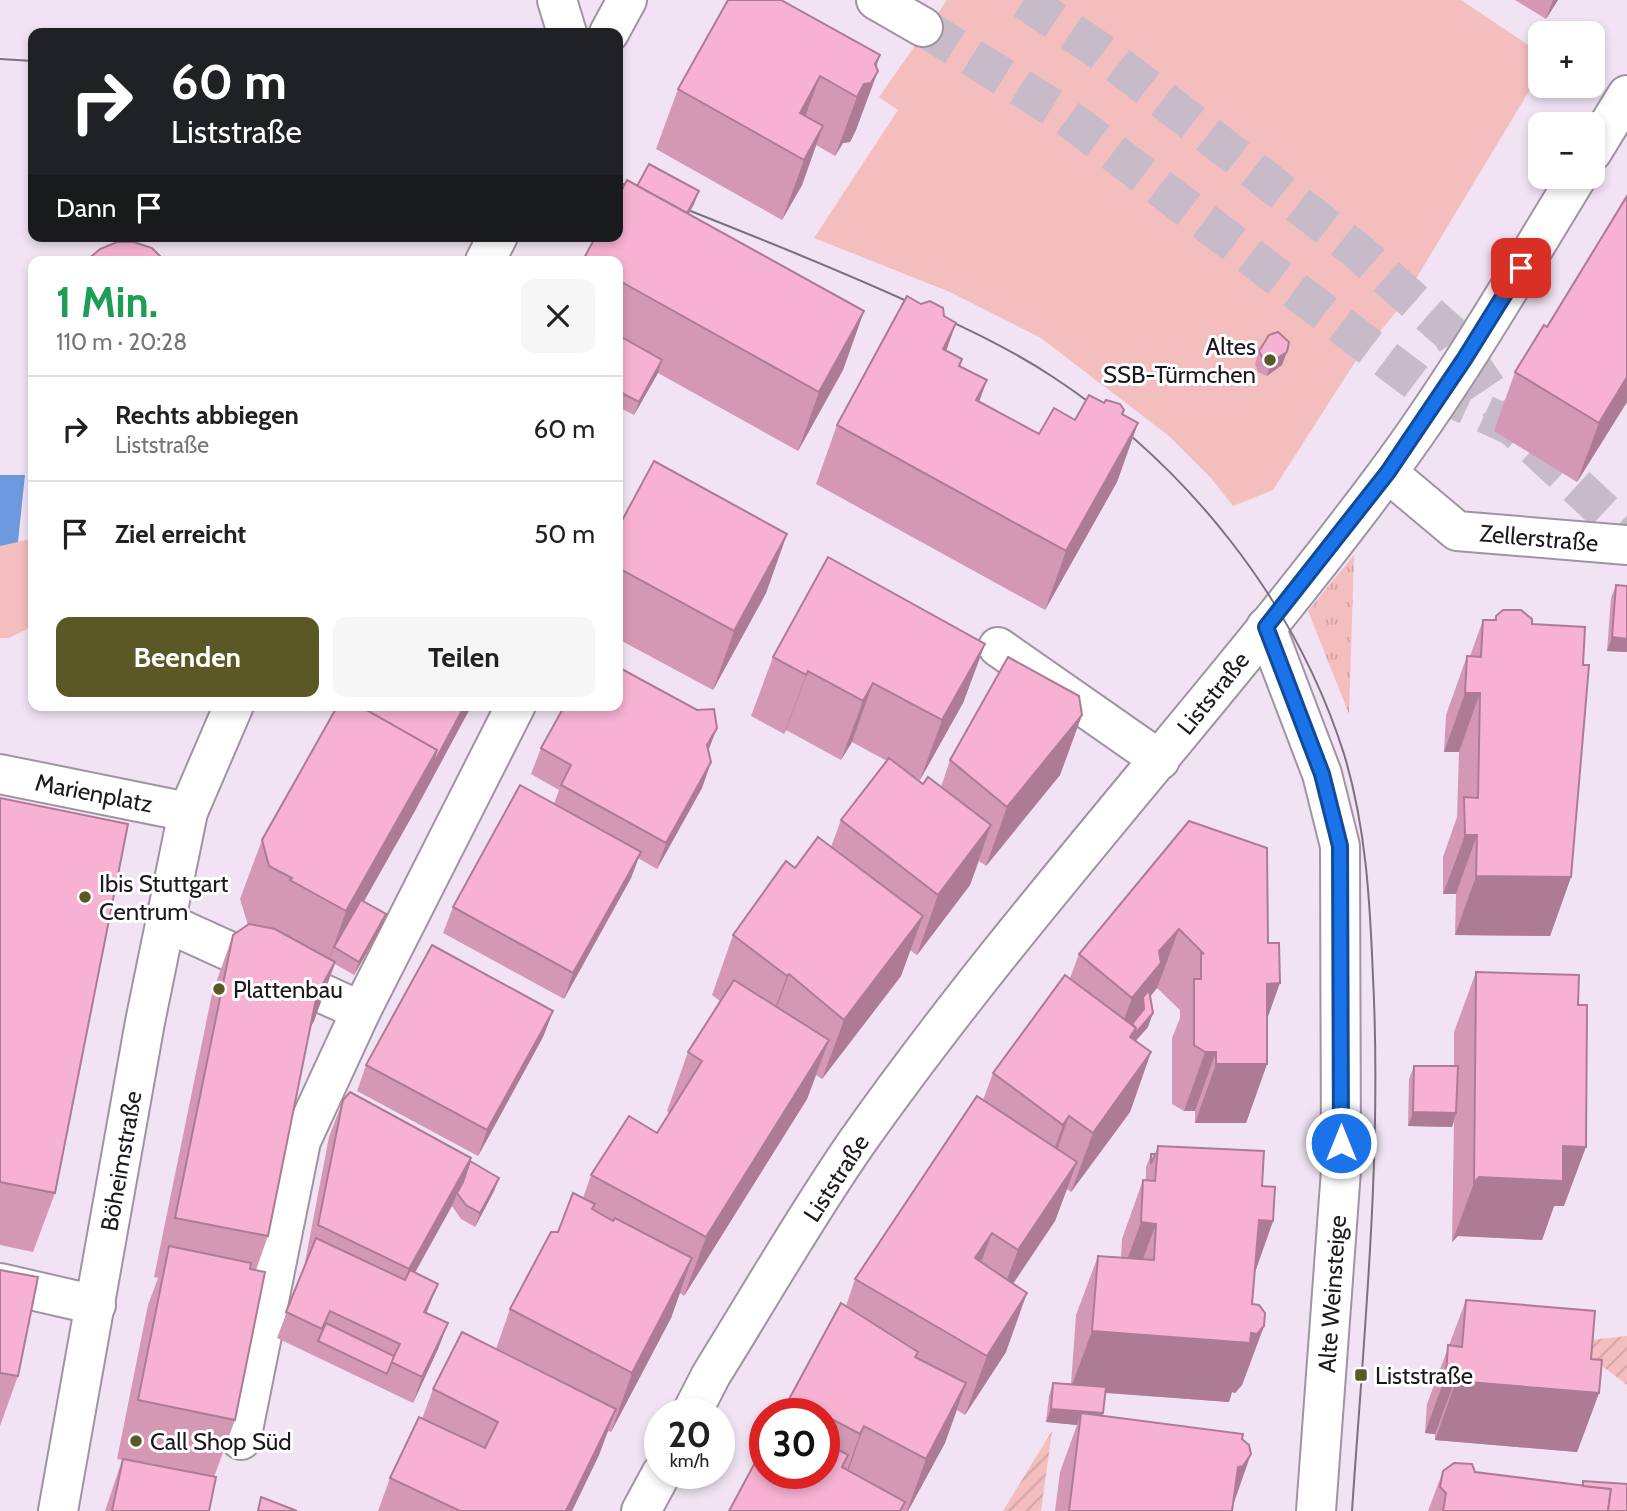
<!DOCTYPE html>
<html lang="de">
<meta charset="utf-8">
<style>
body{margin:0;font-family:Cabin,sans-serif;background:#f6f6f6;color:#202124;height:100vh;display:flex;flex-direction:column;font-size:26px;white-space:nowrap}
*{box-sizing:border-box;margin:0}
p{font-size:23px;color:#757577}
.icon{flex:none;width:38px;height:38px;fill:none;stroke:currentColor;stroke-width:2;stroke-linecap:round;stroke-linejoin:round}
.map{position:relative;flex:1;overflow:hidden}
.sheet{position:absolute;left:28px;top:256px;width:595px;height:455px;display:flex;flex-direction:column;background:#fff;border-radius:14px;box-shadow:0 4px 10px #0003}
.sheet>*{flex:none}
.guide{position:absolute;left:28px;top:28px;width:595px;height:214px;border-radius:14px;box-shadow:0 4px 10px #0003;background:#202124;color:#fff;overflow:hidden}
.tools{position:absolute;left:1528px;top:21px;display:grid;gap:14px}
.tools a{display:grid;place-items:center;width:77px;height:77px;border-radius:14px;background:#fff;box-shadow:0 4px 10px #0003;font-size:35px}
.speed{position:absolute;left:644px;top:1398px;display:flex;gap:14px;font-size:35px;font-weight:700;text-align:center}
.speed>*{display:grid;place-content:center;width:91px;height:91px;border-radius:50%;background:#fff;box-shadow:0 4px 10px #0003;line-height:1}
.speed small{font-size:18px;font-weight:400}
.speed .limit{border:10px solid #d22;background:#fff;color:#111}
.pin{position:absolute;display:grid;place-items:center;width:60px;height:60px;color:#fff;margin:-30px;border-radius:14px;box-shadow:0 4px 10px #0006}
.me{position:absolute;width:77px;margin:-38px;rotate:0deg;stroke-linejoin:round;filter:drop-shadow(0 0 5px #0008)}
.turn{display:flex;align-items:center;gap:24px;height:147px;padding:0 28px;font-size:32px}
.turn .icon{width:91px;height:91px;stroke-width:2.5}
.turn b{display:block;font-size:49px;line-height:60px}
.then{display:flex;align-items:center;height:66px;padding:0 28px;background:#0003;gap:14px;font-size:26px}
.round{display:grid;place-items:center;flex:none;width:74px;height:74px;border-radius:14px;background:#f6f6f6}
.head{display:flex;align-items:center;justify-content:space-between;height:119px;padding:0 28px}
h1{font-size:42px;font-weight:800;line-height:52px;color:#1e9e55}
.cta{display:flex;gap:14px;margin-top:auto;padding:14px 28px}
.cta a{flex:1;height:80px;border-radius:14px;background:#5b5825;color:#fff;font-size:28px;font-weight:800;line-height:80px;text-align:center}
.cta a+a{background:#f6f6f6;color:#202124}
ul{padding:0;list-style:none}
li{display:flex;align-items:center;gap:21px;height:105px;padding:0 28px;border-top:2px solid #e0e0e0}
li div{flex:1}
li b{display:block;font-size:26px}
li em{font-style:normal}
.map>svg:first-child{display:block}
</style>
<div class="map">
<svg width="1627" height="1511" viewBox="0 0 1627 1511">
<defs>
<pattern id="grass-tufts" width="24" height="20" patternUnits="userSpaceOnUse" patternTransform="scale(1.75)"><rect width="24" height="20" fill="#f4bdbe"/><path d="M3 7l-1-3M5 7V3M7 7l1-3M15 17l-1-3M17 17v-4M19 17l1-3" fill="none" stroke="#d1a2a3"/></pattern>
<pattern id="garden-furrows" width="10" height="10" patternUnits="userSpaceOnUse" patternTransform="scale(1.75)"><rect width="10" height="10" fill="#f4bdbe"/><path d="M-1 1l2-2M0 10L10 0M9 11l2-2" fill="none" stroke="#d1a2a3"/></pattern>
</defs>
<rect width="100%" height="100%" fill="#f1e3f4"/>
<polygon fill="url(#grass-tufts)" points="1354,555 1349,714 1308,611"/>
<g fill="#f4bdbe">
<polygon points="947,0 1461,0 1540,53 1540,73 1396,312 1355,362 1273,490 1233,506 1211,478 1169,436 1041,338 950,292 814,238 898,110 879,97"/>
<polygon points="33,538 33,626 9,638 0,638 0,546"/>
</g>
<g fill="url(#garden-furrows)">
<polygon points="1627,1336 1627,1385 1571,1342"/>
<polygon points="1052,1431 1041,1511 1003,1511"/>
</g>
<polygon fill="#6f99df" points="0,475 25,475 18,542 0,546"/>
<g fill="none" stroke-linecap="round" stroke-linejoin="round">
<g stroke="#c7bac9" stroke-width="38" stroke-dasharray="38 19" stroke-linecap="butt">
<polyline points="1024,0 1100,51 1354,248 1450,333 1514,428 1627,533"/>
<polyline points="923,27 1060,112 1416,382 1513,427"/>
</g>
<g stroke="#a093a3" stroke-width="42">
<g id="minor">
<polyline points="557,0 567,33"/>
<polyline points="609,33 627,0"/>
<polyline points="1592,152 1627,95"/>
<polyline points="485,261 498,236"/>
<polyline points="1388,473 1457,531 1627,545"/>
<polyline points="1266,627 1322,774 1340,846 1341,1170 1316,1511"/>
<polyline points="998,647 1160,760"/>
<polyline points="0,774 188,812"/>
<polyline points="165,922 361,1011 301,1141 241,1440"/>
<polyline points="361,1011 516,705"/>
<polyline points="0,1283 96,1305"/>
<path d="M691 1414 711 1375C759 1298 805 1217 857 1142 1020 911 1215 704 1384 477 1455 382 1515 278 1577 177"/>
<polyline points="58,1511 145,1022 188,812 234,705"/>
<polyline points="641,1511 661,1474"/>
</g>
</g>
<g stroke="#a093a3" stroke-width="42">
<polyline id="major" points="876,0 923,27"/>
</g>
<use href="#minor" stroke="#fff" stroke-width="38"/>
<use href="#major" stroke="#fff" stroke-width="38"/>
<g stroke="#7b727d" stroke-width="2">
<polyline points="0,59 33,61"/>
<polyline points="618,182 644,193"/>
<path d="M673 204C756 237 839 270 920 307 965 328 1011 349 1053 377 1187 465 1295 600 1344 754 1366 826 1370 902 1373 977 1382 1155 1364 1333 1352 1511"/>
</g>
</g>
<g fill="#d498b5">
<polygon points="1515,0 1558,0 1546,19"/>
<polygon points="880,55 856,130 850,142 843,143 835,156 816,145 802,185 782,220 656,149 678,89"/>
<polygon points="637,186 699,191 694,204 689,214 864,311 843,370 798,451 658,373 634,415 618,407 618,261"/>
<polygon points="944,316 956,323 946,351 962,359 960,366 987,380 979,401 1039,434 1075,420 1104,403 1124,410 1123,415 1138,423 1117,482 1045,610 816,484 837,425"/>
<polygon points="1547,327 1627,402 1577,482 1494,431 1515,372"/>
<polygon points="1259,351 1282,365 1267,376 1258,372 1255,364"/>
<polygon points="618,528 787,534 766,593 713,690 618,639"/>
<polygon points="1616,585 1627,652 1607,651 1611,598"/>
<polygon points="1496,616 1571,877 1550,936 1455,935 1456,894 1443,894 1443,857 1457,817 1459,752 1444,752 1446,715 1467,656 1470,656 1483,620 1494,620"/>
<polygon points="985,644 963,703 920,780 908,773 923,784 941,787 950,760 1082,715 1060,775 986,866 979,861 970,885 917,955 910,950 901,976 822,1079 816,1075 807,1099 684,1296 680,1293 671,1318 611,1432 608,1431 599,1455 572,1511 378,1511 390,1478 422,1419 433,1389 496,1349 510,1309 558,1232 583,1198 591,1175 657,1133 669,1113 667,1111 688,1052 720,1001 712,995 733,935 795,868 831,847 841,820 887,761 852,742 841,760 786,730 784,734 751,716 773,657"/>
<polygon points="541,748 708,751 711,762 702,788 657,869 638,858 631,878 564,999 443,933 453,907 554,804 559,790 531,774"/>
<polygon points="0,798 55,1193 33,1252 0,1245"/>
<polygon points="416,809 364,901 381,928 354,975 335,964 314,1021 310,1028 268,1236 256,1270 235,1420 214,1477 209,1511 105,1511 122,1460 117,1459 148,1305 158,1278 154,1277 212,994 233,935 248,925 240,899 262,840"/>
<polygon points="1189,821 1267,1019 1267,1064 1246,1123 1195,1123 1195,1111 1184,1111 1172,1104 1172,1038 1180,1018 1180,1010 1157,988 1150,997 1148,1027 1136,1041 1151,1052 1130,1112 1071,1192 1067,1189 1055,1221 1013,1284 1006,1352 965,1415 957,1410 945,1443 908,1511 729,1511 824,1474 824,1414 846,1306 855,1279 983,1100 993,1073 1070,978 1079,954"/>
<polygon points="1476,972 1564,1206 1554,1206 1542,1240 1458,1236 1452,1242 1454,1121 1452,1127 1408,1126 1409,1079 1414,1066 1454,1066 1454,1032"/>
<polygon points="553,1011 543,1037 478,1156 357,1091 366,1065"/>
<polygon points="343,1100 470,1161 499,1178 494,1191 475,1227 461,1219 452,1206 453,1204 415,1273 426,1313 448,1323 438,1349 413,1403 277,1338 306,1262 305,1262 329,1137"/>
<polygon points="1158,1146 1262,1186 1273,1221 1255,1272 1252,1304 1264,1326 1242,1385 1235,1393 1232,1392 1229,1402 1105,1393 1102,1416 1233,1505 1232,1511 1055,1511 1060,1472 1077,1425 1046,1422 1049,1396 1053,1383 1071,1384 1076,1315 1098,1256 1121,1257 1122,1239 1143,1180 1145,1180 1146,1177 1146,1167 1151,1154 1155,1154"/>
<polygon points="0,1270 18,1376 0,1426"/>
<polygon points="1466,1300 1591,1359 1599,1393 1577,1452 1435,1440 1435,1434 1425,1433 1427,1404"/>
<polygon points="1443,1471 1475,1472 1581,1486 1583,1481 1627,1511 1428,1511"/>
</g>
<g fill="#ad7c94">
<polygon points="1553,0 1558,0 1546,19"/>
<polygon points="880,55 870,83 878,71 856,130 850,142 843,143 835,156 857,97"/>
<polygon points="820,76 798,136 800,113"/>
<polygon points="823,126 802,185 782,220 804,160"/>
<polygon points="699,191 694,204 671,246 676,232"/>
<polygon points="864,311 843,370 798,451 819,392"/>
<polygon points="956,323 935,382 943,349"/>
<polygon points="1287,352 1282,365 1267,376 1271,362"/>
<polygon points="662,360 658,373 634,415 639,402"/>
<polygon points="1627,377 1627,402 1577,482 1599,423"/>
<polygon points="987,380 965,440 976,400"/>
<polygon points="1138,423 1117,482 1045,610 1066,551"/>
<polygon points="787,534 766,593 713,690 734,631"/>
<polygon points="1612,637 1627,639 1627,652 1607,651"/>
<polygon points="985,644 963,703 920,780 942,720"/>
<polygon points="808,671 786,730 784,734 806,675"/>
<polygon points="873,683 852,742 841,760 863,701"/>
<polygon points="1465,693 1480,693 1459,752 1444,752"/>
<polygon points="465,705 472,705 416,809 337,949 334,947 325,971 346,911 437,750"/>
<polygon points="1082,715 1060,775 986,866 1007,807"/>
<polygon points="717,728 707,754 707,745"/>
<polygon points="711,762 702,788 657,869 666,843"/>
<polygon points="991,825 970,885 917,955 938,895"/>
<polygon points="1465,835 1477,835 1456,894 1443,894"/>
<polygon points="641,852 631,878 564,999 573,973"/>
<polygon points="1476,876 1571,877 1550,936 1455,935"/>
<polygon points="386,914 381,928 354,975 359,962"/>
<polygon points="923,916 901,976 822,1079 844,1020"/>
<polygon points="1179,929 1157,988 1147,1000 1139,1022 1110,1057 1132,998 1159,951"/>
<polygon points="335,962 314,1021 295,1053 317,994"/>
<polygon points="789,974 767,1033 765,1035 787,976"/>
<polygon points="1280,983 1259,1042 1267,984"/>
<polygon points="553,1011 543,1037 478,1156 487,1130"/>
<polygon points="1153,1013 1148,1027 1128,1049 1130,1037 1136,1028"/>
<polygon points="829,1040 807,1099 684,1296 706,1237"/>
<polygon points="1151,1052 1130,1112 1071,1192 1093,1133"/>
<polygon points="1205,1052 1216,1052 1195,1111 1184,1111"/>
<polygon points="1216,1064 1267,1064 1246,1123 1195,1123"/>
<polygon points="1413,1112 1456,1113 1452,1127 1408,1126"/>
<polygon points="1069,1116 1048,1175 1042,1184 1063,1125"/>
<polygon points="1563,1146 1586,1147 1564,1206 1554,1206 1542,1240 1458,1236 1452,1242 1474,1183 1479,1177"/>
<polygon points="471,1158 458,1194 457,1193 453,1204 396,1306 409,1269"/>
<polygon points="1077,1162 1055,1221 996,1309 1018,1250"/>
<polygon points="499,1178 494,1191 475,1227 480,1213"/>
<polygon points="1259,1220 1273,1221 1252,1281"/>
<polygon points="1141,1222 1156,1224 1134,1283 1119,1282"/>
<polygon points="992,1233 970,1292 975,1258"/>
<polygon points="692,1258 671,1318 611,1432 632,1373"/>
<polygon points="438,1284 428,1309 415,1338 424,1312"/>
<polygon points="1027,1293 1006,1352 965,1415 987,1356"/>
<polygon points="448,1323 438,1349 413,1403 422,1377"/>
<polygon points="1264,1326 1242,1385 1235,1393 1232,1392 1229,1402 1070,1390 1092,1331 1251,1333"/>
<polygon points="1446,1374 1457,1375 1435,1434 1425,1433"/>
<polygon points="1456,1381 1599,1393 1577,1452 1435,1440"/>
<polygon points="966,1383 945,1443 908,1511 907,1511 926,1459"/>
<polygon points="616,1409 599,1455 572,1511 566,1511"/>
<polygon points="1051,1409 1103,1413 1099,1426 1081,1413 1077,1425 1046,1422"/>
<polygon points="864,1426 843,1486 839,1493 860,1434"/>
<polygon points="1251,1454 1231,1511 1238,1467"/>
</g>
<g fill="#f7b1d3" stroke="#ad7c94" stroke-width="2">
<polygon points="728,0 781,0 880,55 875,64 878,71 871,83 864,84 857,97 820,76 800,113 823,126 804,160 678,89"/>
<polygon points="649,164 699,191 687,213 637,186"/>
<polygon points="627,180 864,311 819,392 618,280 618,261 583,260 596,236 618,236 618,197"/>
<polygon points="1627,196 1627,377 1599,423 1515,372 1544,325 1547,327"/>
<polygon points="117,242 134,242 152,248 165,261 86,261 100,249"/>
<polygon points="907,296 921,304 930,301 943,308 944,316 956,323 943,349 962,359 959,366 987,380 976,400 1039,434 1054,408 1075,420 1089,395 1104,403 1106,400 1120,404 1124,410 1122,414 1138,423 1066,551 837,425"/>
<polygon points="1278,332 1289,342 1287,352 1271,362 1263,359 1259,351 1269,335"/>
<polygon points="618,335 662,360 639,402 618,391"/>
<polygon points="654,461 787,534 734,631 618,568 618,528"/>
<polygon points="828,557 985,644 942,720 873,683 863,701 808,671 806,675 773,657"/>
<polygon points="1616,585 1627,586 1627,639 1612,637"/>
<polygon points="1503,610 1521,610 1532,619 1532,624 1585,627 1583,665 1589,665 1571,877 1476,876 1477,835 1465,835 1464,797 1478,798 1480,693 1465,693 1467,656 1481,657 1483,620 1496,620 1496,616"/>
<polygon points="1008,657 1079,696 1082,715 1007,807 950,760"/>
<polygon points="618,667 697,710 714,709 717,728 707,745 711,762 666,843 561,785 571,765 541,748 565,705 618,705"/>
<polygon points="338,705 358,705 437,750 346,911 290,880 292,878 269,866 262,840"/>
<polygon points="358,705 465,705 429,772 437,750"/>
<polygon points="889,758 923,784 928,777 991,825 938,895 841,820"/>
<polygon points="520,785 641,852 573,973 453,907"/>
<polygon points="0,798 128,824 55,1193 0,1182"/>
<polygon points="1189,821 1267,848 1268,943 1279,943 1280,983 1267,984 1267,1064 1216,1064 1216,1052 1205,1052 1194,1045 1194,979 1201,979 1201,953 1204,954 1179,929 1159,951 1161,963 1132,998 1079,954"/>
<polygon points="818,837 923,916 844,1020 789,974 787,976 733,935 786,861 795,868"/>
<polygon points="361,900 386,914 359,962 334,947"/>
<polygon points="249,924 275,929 335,962 317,994 268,1236 175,1218 233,935"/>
<polygon points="432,945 553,1011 487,1130 366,1065"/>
<polygon points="1476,972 1579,975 1578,1005 1587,1005 1586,1147 1563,1146 1563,1181 1479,1177 1474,1183"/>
<polygon points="1065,975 1136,1028 1130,1037 1151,1052 1093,1133 1069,1116 1063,1125 993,1073"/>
<polygon points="734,980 829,1040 706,1237 591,1175 629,1116 657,1133 702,1061 688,1052"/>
<polygon points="1149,990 1153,1013 1133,1036 1136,1028 1132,1024 1144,1009 1143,997"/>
<polygon points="1414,1066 1458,1066 1456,1113 1413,1112"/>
<polygon points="350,1092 471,1158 409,1269 318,1225 343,1100"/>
<polygon points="977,1096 1077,1162 1018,1250 992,1233 975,1258 1027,1293 987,1356 855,1279"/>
<polygon points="1158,1146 1264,1151 1262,1186 1275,1187 1273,1221 1259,1220 1252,1304 1259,1305 1265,1313 1264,1326 1257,1334 1251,1333 1250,1343 1092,1331 1098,1256 1154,1260 1156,1224 1141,1222 1143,1180 1155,1181"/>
<polygon points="1151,1154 1155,1154 1151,1164"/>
<polygon points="470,1161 499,1178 480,1213 466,1205 457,1193 463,1182"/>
<polygon points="573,1193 595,1204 592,1209 613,1221 615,1218 692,1258 632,1373 510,1309 551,1232 558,1232"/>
<polygon points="316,1238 405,1280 410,1270 438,1284 424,1312 448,1323 422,1377 391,1362 400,1344 330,1311 322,1329 286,1312"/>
<polygon points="169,1246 251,1263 250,1269 265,1272 235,1420 138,1400"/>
<polygon points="0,1270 38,1277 18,1376 0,1373"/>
<polygon points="1466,1300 1595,1311 1591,1359 1602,1360 1599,1393 1456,1381 1457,1375 1446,1374 1448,1345 1462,1347"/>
<polygon points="841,1303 918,1352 915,1357 966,1383 926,1459 864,1426 860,1434 830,1418 824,1429 824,1414 781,1414"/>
<polygon points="326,1323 394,1356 387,1374 318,1341"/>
<polygon points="462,1332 616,1409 566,1511 460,1511 390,1478 419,1417 485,1448 498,1422 433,1389"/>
<polygon points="1053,1383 1106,1387 1103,1413 1051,1409"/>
<polygon points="1081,1413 1243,1434 1242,1439 1249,1445 1251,1454 1243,1466 1238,1467 1232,1511 1069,1511"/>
<polygon points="824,1442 848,1455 842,1467 905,1502 900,1511 729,1511 765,1444 765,1474 824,1474"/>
<polygon points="123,1459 216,1477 209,1511 112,1511"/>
<polygon points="1454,1463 1472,1464 1475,1472 1611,1489 1608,1511 1443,1511 1446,1493 1440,1487 1443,1471"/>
<polygon points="1583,1481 1627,1484 1627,1511 1608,1511 1611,1489 1583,1486"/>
<polygon points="261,1497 297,1511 258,1511"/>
</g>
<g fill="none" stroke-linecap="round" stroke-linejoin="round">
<g stroke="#114b97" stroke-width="18">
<polyline id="route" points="1341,1143 1340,846 1322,774 1266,627 1388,472 1465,358 1521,268"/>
</g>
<use href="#route" stroke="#1a73e8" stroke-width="12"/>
</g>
<g fill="#5b5825" stroke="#fff" stroke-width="2.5">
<circle cx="1270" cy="360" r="7"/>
<circle cx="85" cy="897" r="7"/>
<circle cx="219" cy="989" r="7"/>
<rect x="1354" y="1368" width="14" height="14" rx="3.5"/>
<circle cx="136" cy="1441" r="7"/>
</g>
<g text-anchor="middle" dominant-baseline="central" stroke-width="6" stroke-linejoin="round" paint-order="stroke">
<g font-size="24" fill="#1d181f" stroke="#fff" text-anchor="start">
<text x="1256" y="346" text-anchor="end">Altes<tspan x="1256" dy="28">SSB-Türmchen</tspan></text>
<text x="99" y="883">Ibis Stuttgart<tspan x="99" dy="28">Centrum</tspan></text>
<text x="233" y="989">Plattenbau</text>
<text x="1375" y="1375">Liststraße</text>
<text x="150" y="1441">Call Shop Süd</text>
</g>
<g font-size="24" fill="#1d181f" stroke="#fff">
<text transform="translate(1539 538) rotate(5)">Zellerstraße</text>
<text transform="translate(1213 693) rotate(-51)">Liststraße</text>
<text transform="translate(94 793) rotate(11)">Marienplatz</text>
<text transform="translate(121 1161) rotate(-80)">Böheimstraße</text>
<text transform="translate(836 1178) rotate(-57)">Liststraße</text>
<text transform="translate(1332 1294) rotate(-86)">Alte Weinsteige</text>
</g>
</g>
</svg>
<div class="tools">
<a>+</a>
<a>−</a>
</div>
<div class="speed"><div>20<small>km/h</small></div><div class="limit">30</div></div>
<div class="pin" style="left:1521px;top:268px;background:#d93025"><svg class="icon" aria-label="arrive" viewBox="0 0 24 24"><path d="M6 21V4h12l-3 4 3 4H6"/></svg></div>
<svg class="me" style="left:1341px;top:1143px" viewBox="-20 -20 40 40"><circle r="17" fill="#1a73e8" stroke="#fff" stroke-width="3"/><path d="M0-11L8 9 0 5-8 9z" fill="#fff"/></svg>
<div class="guide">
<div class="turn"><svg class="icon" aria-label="right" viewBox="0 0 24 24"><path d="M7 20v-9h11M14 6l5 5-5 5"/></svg><div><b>60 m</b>Liststraße</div></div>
<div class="then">Dann<svg class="icon" aria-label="arrive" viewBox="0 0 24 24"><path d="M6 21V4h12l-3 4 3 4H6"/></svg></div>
</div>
<section class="sheet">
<div class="head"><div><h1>1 Min.</h1><p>110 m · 20:28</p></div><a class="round"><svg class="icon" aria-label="close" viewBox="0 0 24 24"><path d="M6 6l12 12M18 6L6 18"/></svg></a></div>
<ul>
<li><svg class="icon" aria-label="right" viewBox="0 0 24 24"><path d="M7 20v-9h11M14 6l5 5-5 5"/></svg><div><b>Rechts abbiegen</b><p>Liststraße</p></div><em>60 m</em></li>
<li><svg class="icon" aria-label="arrive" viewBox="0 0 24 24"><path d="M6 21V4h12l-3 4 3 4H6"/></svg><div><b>Ziel erreicht</b></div><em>50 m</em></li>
</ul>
<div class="cta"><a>Beenden</a><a>Teilen</a></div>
</section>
</div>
